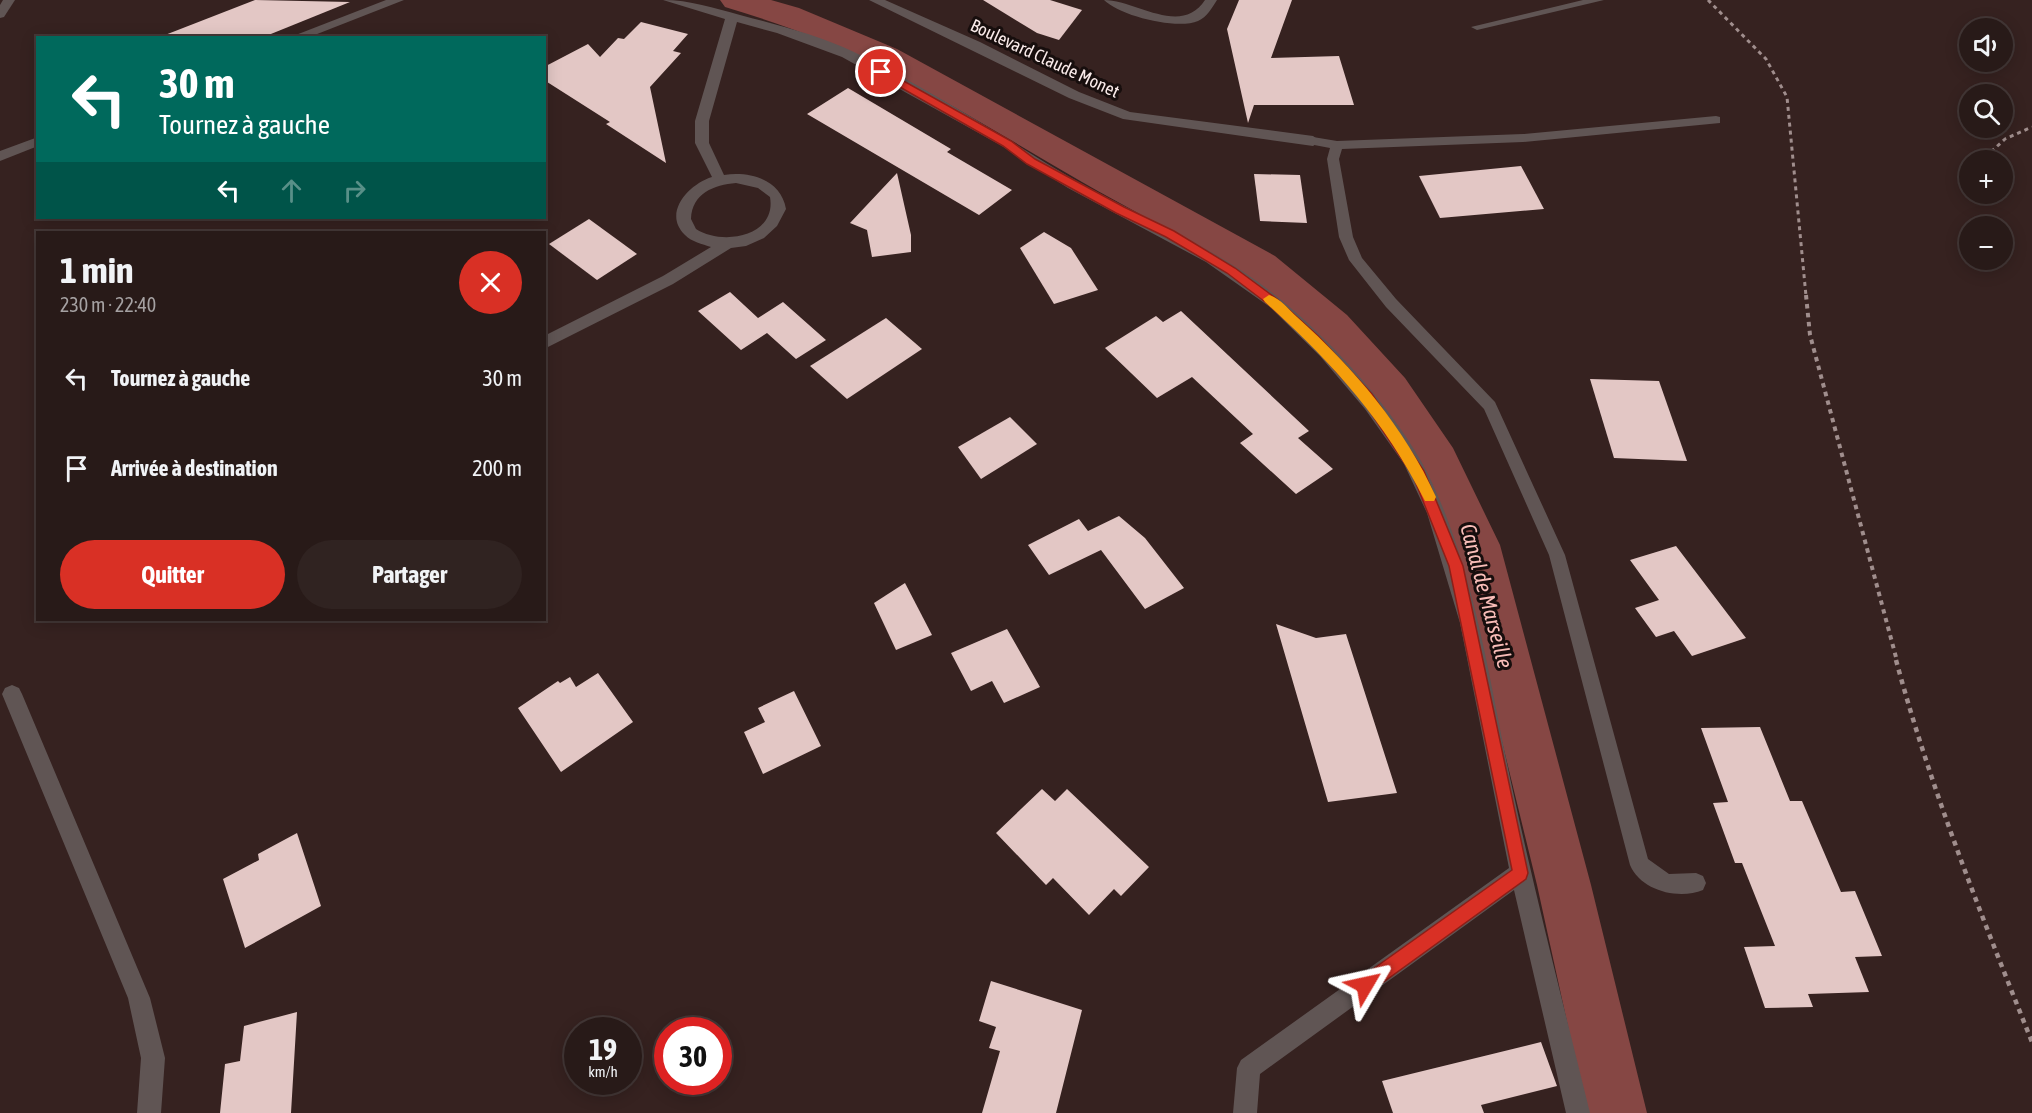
<!DOCTYPE html>
<html lang="fr">
<meta charset="utf-8">
<style>
body{margin:0;font-family:"Asap Condensed",sans-serif;background:#302321;color:#f1f3f6;height:100vh;display:flex;flex-direction:column;font-size:22px;white-space:nowrap}
*{box-sizing:border-box;margin:0}
p{font-size:20px;color:#a5a1a2}
.icon{flex:none;width:33px;height:33px;fill:none;stroke:currentColor;stroke-width:2;stroke-linecap:round;stroke-linejoin:round}
.map{position:relative;flex:1;overflow:hidden}
.drawer{position:absolute;left:36px;top:231px;width:510px;height:390px;display:flex;flex-direction:column;background:#281a18;border-radius:0px;box-shadow:0 3px 15px #0003,0 0 0 2px #443837}
.drawer>*{flex:none}
.banner{position:absolute;left:36px;top:36px;width:510px;height:183px;border-radius:0px;box-shadow:0 3px 15px #0003,0 0 0 2px #443837;background:#00695c;color:#fff;overflow:hidden}
.controls{position:absolute;left:1959px;top:18px;display:grid;gap:12px}
.controls a{display:grid;place-items:center;width:54px;height:54px;border-radius:50%;background:#281a18;box-shadow:0 3px 15px #0003,0 0 0 2px #443837;font-size:30px}
.speed{position:absolute;left:564px;top:1017px;display:flex;gap:12px;font-size:30px;font-weight:700;text-align:center}
.speed>*{display:grid;place-content:center;width:78px;height:78px;border-radius:50%;background:#281a18;box-shadow:0 3px 15px #0003,0 0 0 2px #443837;line-height:1}
.speed small{font-size:15px;font-weight:400}
.speed .limit{border:9px solid #d22;background:#fff;color:#111}
.pin{position:absolute;display:grid;place-items:center;width:51px;height:51px;color:#fff;margin:-26px;border:3px solid #fff;border-radius:50%;box-shadow:0 2px 6px #0007}
.me{position:absolute;width:66px;margin:-33px;rotate:54deg;stroke-linejoin:round;filter:drop-shadow(0 0 4px #0008)}
.turn{display:flex;align-items:center;gap:21px;height:126px;padding:0 24px;font-size:27px}
.turn .icon{width:78px;height:78px;stroke-width:2.5}
.turn b{display:block;font-size:42px;line-height:51px}
.lanes{display:flex;align-items:center;height:57px;padding:0 24px;background:#0003;justify-content:center;gap:30px;direction:ltr}
.lanes .off{opacity:.35}
.round{display:grid;place-items:center;flex:none;width:63px;height:63px;border-radius:32px;background:#302321}
.overview{display:flex;align-items:center;justify-content:space-between;height:102px;padding:0 24px}
h1{font-size:36px;font-weight:700;line-height:45px}
.button{display:flex;gap:12px;margin-top:auto;padding:12px 24px}
.button a{flex:1;height:69px;border-radius:36px;background:#d93025;color:#fff;font-size:24px;font-weight:700;line-height:69px;text-align:center}
.button a+a{background:#302321;color:#f1f3f6}
ul{padding:0;list-style:none}
li{display:flex;align-items:center;gap:18px;height:90px;padding:0 24px}
li div{flex:1}
li b{display:block;font-size:22px}
li em{font-style:normal}
.map>svg:first-child{display:block}
</style>
<div class="map">
<svg width="2032" height="1113" viewBox="0 0 2032 1113">
<rect width="100%" height="100%" fill="#362220"/>
<g fill="none" stroke-linecap="round" stroke-linejoin="round">
<path fill="#864744" fill-rule="evenodd" d="M720 0H771L799 8 897 49 1275 256 1347 315 1405 378 1453 448 1500 545 1591 885 1647 1113H1587L1537 885 1454 545C1421 467 1380 399 1320 338 1253 270 1164 229 1082 182 1013 142 944 99 873 63 826 40 775 22 725 7Z"/>
</g>
<g fill="#e3c7c5">
<polygon points="255,0 350,2 261,38 165,38 165,35"/>
<polygon points="983,0 1050,0 1082,10 1059,40 1037,33"/>
<polygon points="1239,0 1292,0 1271,58 1339,56 1354,105 1254,105 1248,123 1227,29"/>
<polygon points="641,22 688,34 673,51 681,53 650,87 666,163 606,124 610,122 544,80 544,67 588,44 600,57 618,38 624,39"/>
<polygon points="848,88 951,149 947,152 1012,190 979,215 807,114"/>
<polygon points="1521,166 1544,209 1440,218 1419,176"/>
<polygon points="897,173 911,235 911,252 872,257 867,230 850,223"/>
<polygon points="1254,174 1300,175 1307,223 1260,221"/>
<polygon points="589,219 637,254 597,280 549,244"/>
<polygon points="1044,232 1071,248 1098,290 1054,304 1020,248"/>
<polygon points="730,292 758,318 783,302 826,340 796,359 767,333 741,350 698,311"/>
<polygon points="1181,311 1309,431 1298,438 1333,469 1296,494 1240,443 1253,434 1192,377 1157,398 1105,348 1156,316 1163,322"/>
<polygon points="886,318 922,349 847,399 810,366"/>
<polygon points="1590,379 1659,381 1687,461 1614,458"/>
<polygon points="1010,417 1037,444 981,479 958,447"/>
<polygon points="1119,516 1145,538 1184,588 1145,609 1101,550 1049,575 1028,545 1079,519 1088,531"/>
<polygon points="1676,546 1746,638 1692,656 1674,631 1656,637 1635,608 1659,600 1630,560"/>
<polygon points="905,583 932,635 896,650 874,603"/>
<polygon points="1276,624 1316,638 1346,634 1397,793 1328,802"/>
<polygon points="1007,629 1040,687 1004,703 992,681 971,691 951,653"/>
<polygon points="598,673 633,722 561,772 518,708 558,681 560,683 570,677 576,687"/>
<polygon points="794,691 821,746 763,774 744,732 765,722 758,708"/>
<polygon points="1760,727 1790,801 1802,801 1841,892 1855,891 1882,956 1855,957 1869,992 1808,994 1813,1007 1765,1008 1744,947 1775,946 1742,863 1735,863 1713,803 1728,802 1701,728"/>
<polygon points="1042,789 1055,801 1067,789 1149,867 1121,896 1114,889 1089,915 1053,878 1046,885 996,833"/>
<polygon points="297,833 321,906 245,948 223,879 259,860 258,854"/>
<polygon points="991,981 1082,1010 1056,1113 982,1113 1000,1051 989,1048 996,1027 979,1021"/>
<polygon points="297,1012 291,1113 220,1113 225,1064 240,1061 244,1026"/>
<polygon points="1541,1042 1557,1086 1481,1105 1484,1113 1393,1113 1382,1081"/>
</g>
<g fill="none" stroke-linecap="round" stroke-linejoin="round">
<g stroke="#a08e8d" stroke-width="3" stroke-dasharray="4 4" stroke-linecap="butt">
<polyline points="1708,0 1766,59 1787,97 1806,296"/>
<polyline points="1996,160 1993,150 2005,139 2032,127"/>
<polyline points="2002,182 2006,194"/>
</g>
<polyline stroke="#a08e8d" stroke-width="4" stroke-dasharray="4.5 4.5" stroke-linecap="butt" points="1806,295 1810,335 1897,661"/>
<path stroke="#a08e8d" stroke-width="4.5" stroke-dasharray="5 5" stroke-linecap="butt" d="M1896 660C1931 790 1982 917 2032 1042"/>
<g fill="#605554" fill-rule="evenodd">
<polygon points="3,0 15,0 4,17 0,18 0,5"/>
<polygon points="1583,0 1604,0 1477,30 1471,27"/>
<path d="M1716 116 1720 117V123L1523 142 1342 149 1339 159 1353 237 1362 258 1396 299 1495 402 1565 555 1648 859 1669 874 1696 873 1703 876 1706 883 1703 890C1679 900 1641 891 1630 865L1549 555 1484 409 1386 307 1349 260 1339 237 1327 159 1330 148 1309 144 1307 141 1313 137 1337 141 1523 134Z"/>
</g>
<g fill="#605554" fill-rule="evenodd">
<polygon points="386,0 404,0 307,38 288,38"/>
<path d="M663 0C690 0 714 8 740 15 778 25 818 35 854 52 920 84 984 125 1046 163 1123 211 1210 241 1280 299 1332 341 1398 414 1428 474 1477 575 1490 688 1514 796 1537 902 1564 1007 1590 1113H1566L1514 890 1260 1074 1257 1113H1233L1237 1068 1241 1060 1509 868 1460 623 1427 513 1404 464 1365 409 1320 356 1270 307 1206 262 1068 188 1002 146 842 57 777 33 737 22 709 121V143L724 175C751 171 781 180 786 209L777 226 764 238 746 246 731 248 673 284 544 349V336L663 276 711 247C702 244 692 242 685 235 662 213 689 184 712 177L695 143V121L725 19ZM736 183 758 188 770 197C777 237 722 246 696 229L691 219C692 193 714 185 736 183Z"/>
<polygon points="869,0 885,0 980,42 1079,92 1130,112 1313,136 1320,141 1313,146 1123,119 1069,98"/>
<path d="M1104 0C1136 0 1181 37 1205 0H1217C1212 8 1207 17 1198 21 1177 30 1120 16 1104 0Z"/>
<polygon points="38,137 38,146 0,161 0,151"/>
<polygon points="12,685 19,688 22,694 150,998 165,1058 161,1113 137,1113 141,1058 128,998 2,694 5,688"/>
</g>
</g>
<polygon fill="#d93025" stroke="#8d1f18" stroke-width="1.5" points="877,70 884,70 1011,141 1035,159 1124,207 1174,231 1235,268 1277,299 1318,336 1372,394 1424,471 1463,566 1528,873 1526,879 1371,991 1365,993 1359,991 1357,985 1359,979 1512,870 1449,566 1413,476 1363,401 1310,342 1269,305 1227,273 1166,237 1116,213 1027,164 1003,146 877,74"/>
<path fill="#f59e0b" d="M1269 295C1280 298 1289 310 1297 317 1354 368 1405 428 1436 497L1434 501H1425C1383 418 1333 364 1265 302L1263 299Z"/>
<g text-anchor="middle" dominant-baseline="central" stroke-width="6" stroke-linejoin="round" paint-order="stroke">
<g font-size="18" fill="#faebea" stroke="#170e0d">
<text transform="translate(1045 58) rotate(25)">Boulevard Claude Monet</text>
</g>
<g font-size="22" font-style="italic" fill="#f9bdb8" stroke="#170e0d">
<text transform="translate(1487 596) rotate(75)">Canal de Marseille</text>
</g>
</g>
</svg>
<div class="controls">
<a><svg class="icon" aria-label="sound" viewBox="0 0 24 24"><path d="M4 9h4l5-4v14l-5-4H4zM17 9q2 3 0 6"/></svg></a>
<a><svg class="icon" aria-label="search" viewBox="0 0 24 24"><circle cx="10" cy="10" r="6"/><path d="M15 15l6 6"/></svg></a>
<a>+</a>
<a>−</a>
</div>
<div class="speed"><div>19<small>km/h</small></div><div class="limit">30</div></div>
<div class="pin" style="left:881px;top:72px;background:#d93025"><svg class="icon" aria-label="arrive" viewBox="0 0 24 24"><path d="M6 21V4h12l-3 4 3 4H6"/></svg></div>
<svg class="me" style="left:1365px;top:985px" viewBox="-20 -20 40 40"><path d="M0-17L14 15 0 8-14 15z" fill="#d93025" stroke="#fff" stroke-width="4"/></svg>
<div class="banner">
<div class="turn"><svg class="icon" aria-label="left" viewBox="0 0 24 24"><path d="M17 20v-9H6M10 6l-5 5 5 5"/></svg><div><b>30 m</b>Tournez à gauche</div></div>
<div class="lanes"><svg class="icon" aria-label="left" viewBox="0 0 24 24"><path d="M17 20v-9H6M10 6l-5 5 5 5"/></svg><svg class="icon off" aria-label="ahead" viewBox="0 0 24 24"><path d="M12 20V5M6 11l6-6 6 6"/></svg><svg class="icon off" aria-label="right" viewBox="0 0 24 24"><path d="M7 20v-9h11M14 6l5 5-5 5"/></svg></div>
</div>
<section class="drawer">
<div class="overview"><div><h1>1 min</h1><p>230 m · 22:40</p></div><a class="round" style="background:#d93025;color:#fff"><svg class="icon" aria-label="close" viewBox="0 0 24 24"><path d="M6 6l12 12M18 6L6 18"/></svg></a></div>
<ul>
<li><svg class="icon" aria-label="left" viewBox="0 0 24 24"><path d="M17 20v-9H6M10 6l-5 5 5 5"/></svg><div><b>Tournez à gauche</b></div><em>30 m</em></li>
<li><svg class="icon" aria-label="arrive" viewBox="0 0 24 24"><path d="M6 21V4h12l-3 4 3 4H6"/></svg><div><b>Arrivée à destination</b></div><em>200 m</em></li>
</ul>
<div class="button"><a>Quitter</a><a>Partager</a></div>
</section>
</div>
